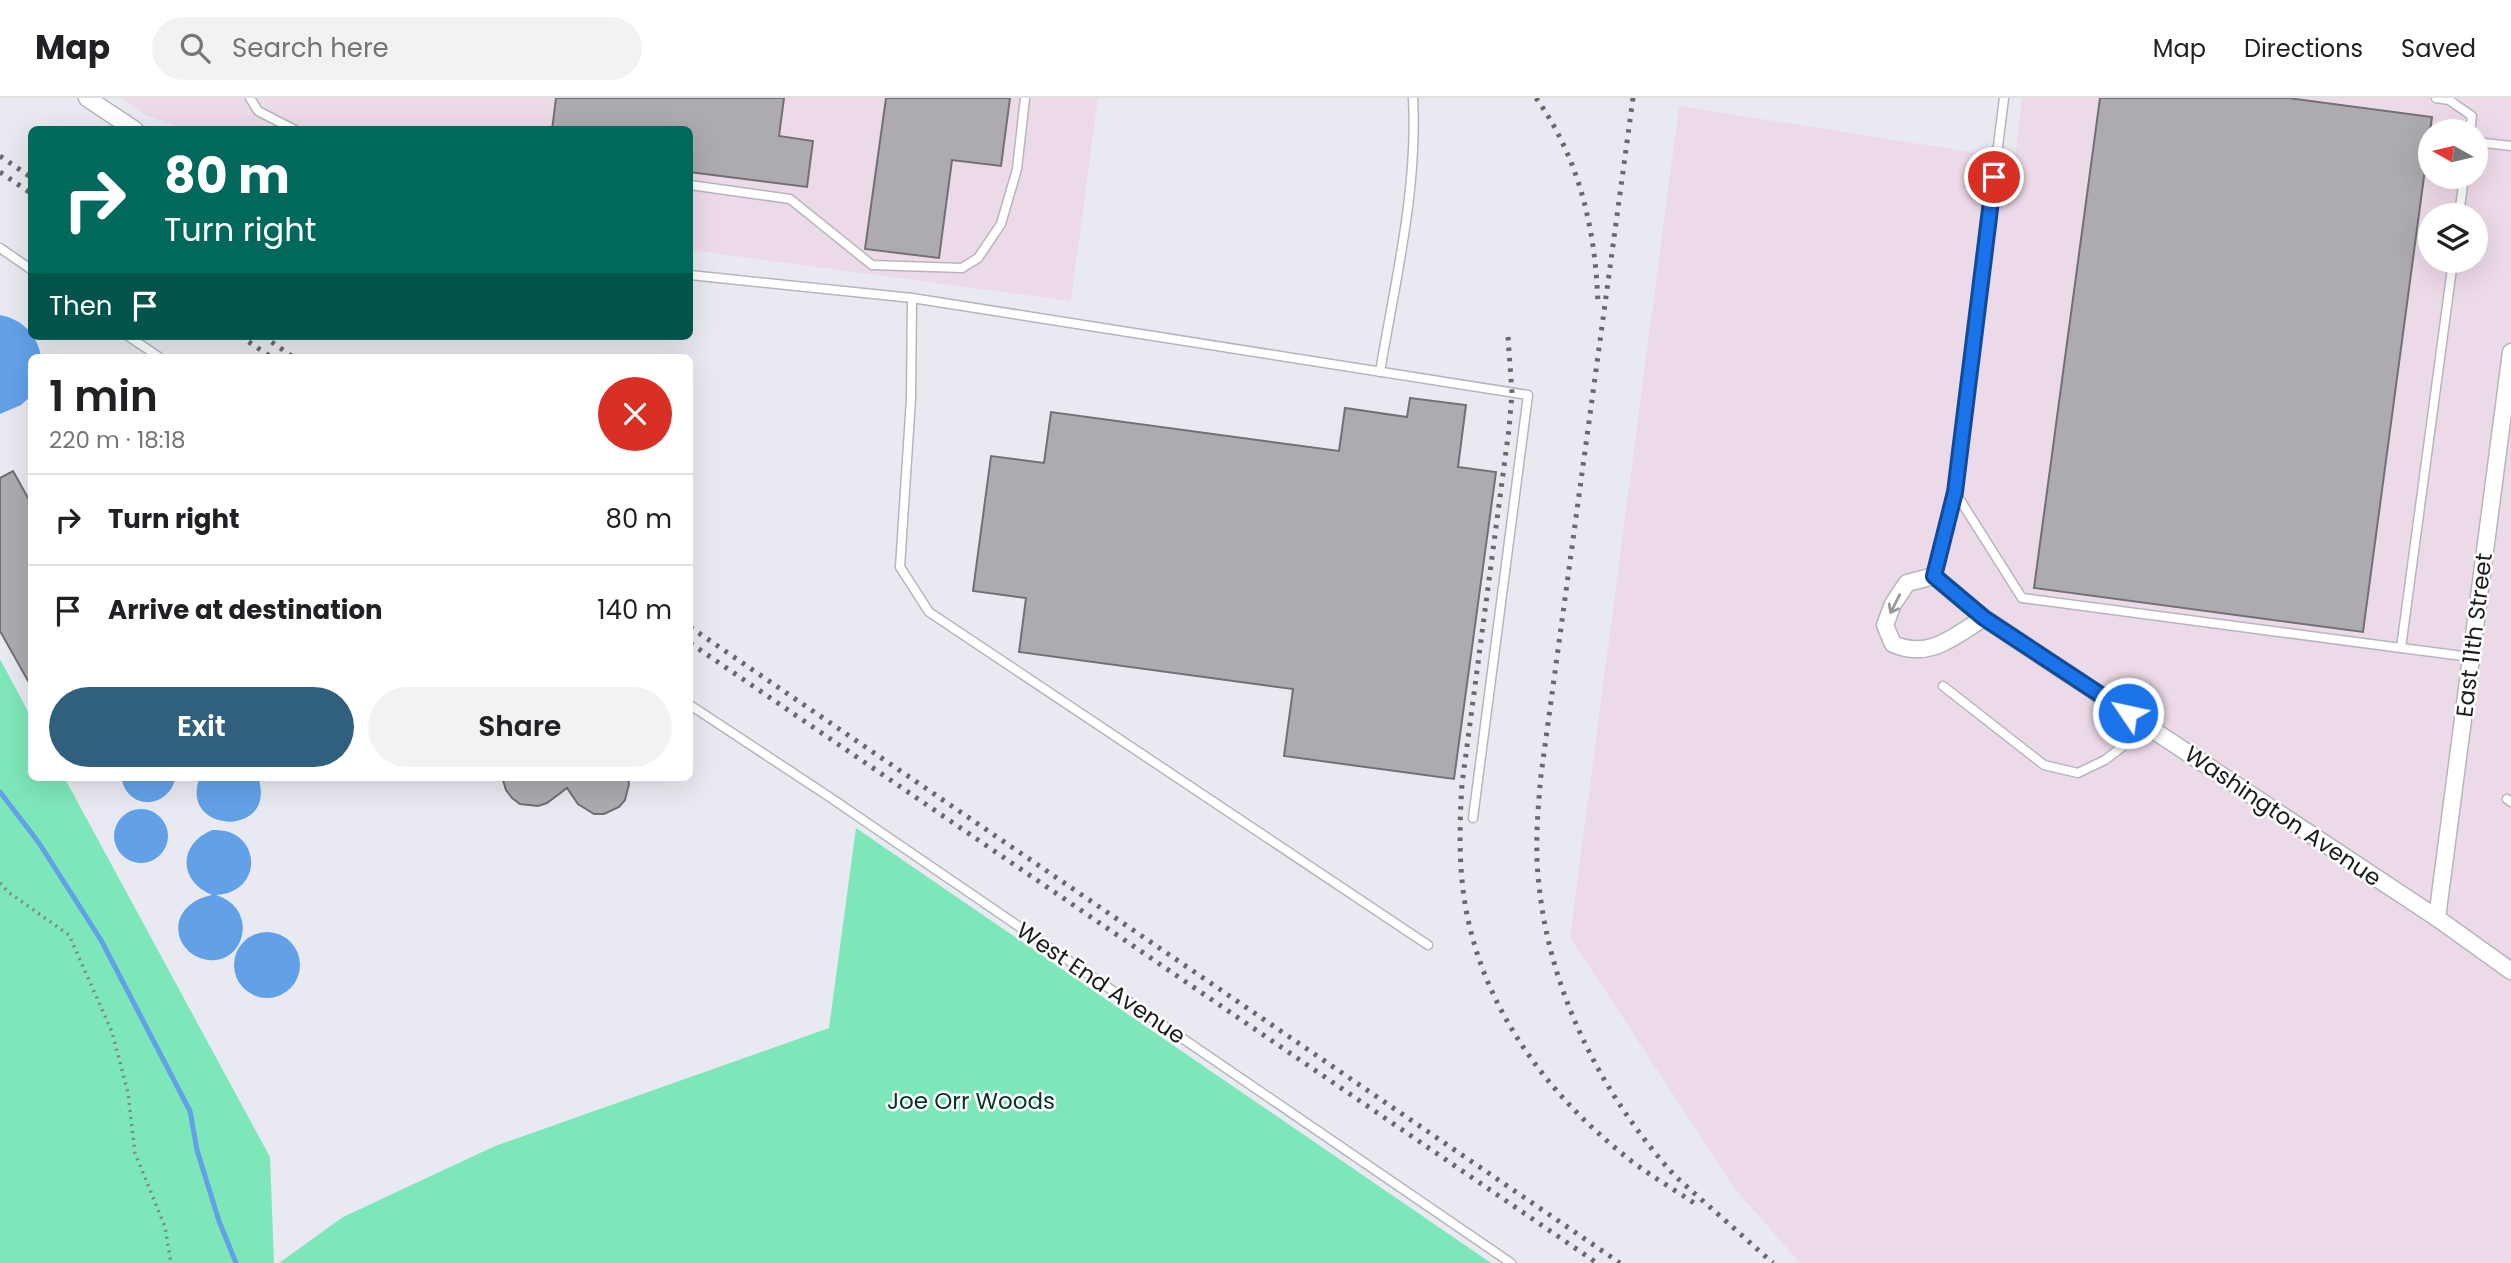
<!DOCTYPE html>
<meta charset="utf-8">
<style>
body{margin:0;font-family:Poppins,sans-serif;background:#f2f2f2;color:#202124;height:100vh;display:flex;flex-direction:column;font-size:26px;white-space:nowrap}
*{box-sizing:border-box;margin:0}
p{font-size:23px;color:#757577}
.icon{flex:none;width:38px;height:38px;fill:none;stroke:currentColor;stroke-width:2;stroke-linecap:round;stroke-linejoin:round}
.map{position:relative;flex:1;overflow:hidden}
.details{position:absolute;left:28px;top:256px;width:665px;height:427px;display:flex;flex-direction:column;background:#fff;border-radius:10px;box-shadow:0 7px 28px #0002}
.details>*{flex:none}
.banner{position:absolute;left:28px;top:28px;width:665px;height:214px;border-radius:10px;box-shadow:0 7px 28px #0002;background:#00695c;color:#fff;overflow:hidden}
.needle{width:46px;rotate:278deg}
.fabs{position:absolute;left:2418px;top:21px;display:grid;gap:14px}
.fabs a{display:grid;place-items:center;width:70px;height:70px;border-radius:50%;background:#fff;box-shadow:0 7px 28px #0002;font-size:35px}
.pin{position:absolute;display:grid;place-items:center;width:60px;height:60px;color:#fff;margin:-30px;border:4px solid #fff;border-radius:50%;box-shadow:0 2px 7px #0007}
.me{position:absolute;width:77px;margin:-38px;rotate:304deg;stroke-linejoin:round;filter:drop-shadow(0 0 5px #0008)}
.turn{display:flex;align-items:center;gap:24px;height:147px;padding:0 21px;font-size:32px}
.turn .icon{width:91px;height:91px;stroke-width:2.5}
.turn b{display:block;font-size:49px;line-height:60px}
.then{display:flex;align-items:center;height:66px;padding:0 21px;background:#0003;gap:14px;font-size:26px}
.round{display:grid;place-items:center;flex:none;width:74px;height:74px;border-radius:37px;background:#f2f2f2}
.head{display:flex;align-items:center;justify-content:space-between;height:119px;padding:0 21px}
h1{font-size:42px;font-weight:600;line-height:52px}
.button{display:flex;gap:14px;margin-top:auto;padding:14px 21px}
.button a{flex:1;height:80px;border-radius:42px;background:#31607f;color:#fff;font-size:28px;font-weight:600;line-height:80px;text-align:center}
.button a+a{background:#f2f2f2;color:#202124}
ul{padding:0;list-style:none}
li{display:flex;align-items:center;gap:21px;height:91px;padding:0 21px;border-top:2px solid #e0e0e0}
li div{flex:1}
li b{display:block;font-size:26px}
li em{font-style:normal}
header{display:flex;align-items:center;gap:42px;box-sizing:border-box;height:98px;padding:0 35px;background:#fff;border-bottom:2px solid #e0e0e0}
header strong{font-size:33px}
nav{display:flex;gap:38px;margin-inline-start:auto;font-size:24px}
.search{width:490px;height:63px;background:#f2f2f2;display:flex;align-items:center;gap:18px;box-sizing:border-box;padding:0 24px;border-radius:38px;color:#757577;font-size:26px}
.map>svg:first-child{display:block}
</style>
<header>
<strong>Map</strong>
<div class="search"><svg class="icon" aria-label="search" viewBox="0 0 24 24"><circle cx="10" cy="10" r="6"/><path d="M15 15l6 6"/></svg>Search here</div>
<nav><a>Map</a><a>Directions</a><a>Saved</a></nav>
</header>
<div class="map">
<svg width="2511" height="1165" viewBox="0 0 2511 1165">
<rect width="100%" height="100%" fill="#e9eaf1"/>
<g fill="#eddae9" fill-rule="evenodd">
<polygon points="121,0 1098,0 1071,203 690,152 690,32 184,31 145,17"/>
<path d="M2022 0H2511V1165H1800L1735 1091 1570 839 1679 8 2015 61ZM2431 33H2476V79H2431ZM2431 117H2476V163H2431Z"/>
</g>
<g fill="#7ee7ba">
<polygon points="0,561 31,619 32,679 64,679 270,1059 274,1165 0,1165"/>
<polygon points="856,730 1491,1165 279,1165 343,1119 495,1048 829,930"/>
</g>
<g fill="#62a1e8">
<path d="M0 217C22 221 38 237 41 259H32L30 299 21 307 0 316Z"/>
<path d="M121 679H176C168 712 127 713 121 679Z"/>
<path d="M200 679H258C279 741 177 736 200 679Z"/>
<circle cx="141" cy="738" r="27"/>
<path d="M212 732C262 729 265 795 216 797 263 812 242 875 200 860 192 857 185 851 181 843 171 819 190 801 212 797 178 783 178 746 212 732Z"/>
<circle cx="267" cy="867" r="33"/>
</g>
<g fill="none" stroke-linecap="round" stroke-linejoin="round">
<polyline stroke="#62a1e8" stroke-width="5" points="0,694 39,745 101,842 190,1013 197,1052 219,1123 236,1165"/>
</g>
<g fill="#adaab0" stroke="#726f75" stroke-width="2">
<polygon points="556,0 784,0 779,38 813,43 807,89 690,74 690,32 552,32"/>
<polygon points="886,0 1010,0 1001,68 952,62 939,160 865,151"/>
<polygon points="2100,0 2288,0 2432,19 2363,534 2034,490"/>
<polygon points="1410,300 1466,307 1458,369 1496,374 1454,681 1284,658 1293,591 1019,554 1026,500 973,493 991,358 1044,365 1051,314 1339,353 1345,310 1407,319"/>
<polygon points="13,373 32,407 32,590 0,533 0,380"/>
<polygon points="502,679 628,679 629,686 625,702 619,709 604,716 594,716 578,706 567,690 547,705 538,708 520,706 512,700 506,692"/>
</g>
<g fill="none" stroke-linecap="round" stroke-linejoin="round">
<g stroke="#b5b6bd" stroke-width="11">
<g id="service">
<polyline points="250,0 258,13 295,32"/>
<polyline points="2436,0 2449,2 2472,18 2470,33"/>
<polyline points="2476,44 2511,48"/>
<polyline points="690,87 790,101 872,167 962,170 978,160 1001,126 1017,71 1025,0"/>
<polyline points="2459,117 2464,79"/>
<polyline points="0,150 32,172"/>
<polyline points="690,177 912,200 1528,297 1473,720"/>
<polyline points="912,200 911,301 900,469 929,514 1428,847"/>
<polyline points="128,238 159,259"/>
<path d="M1380 274C1395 184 1418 91 1413 0"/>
<polyline points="1955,394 2022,500 2401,550 2453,163"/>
<polyline points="1934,478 1955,394 2004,0"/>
<polyline points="2401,550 2471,559"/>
<polyline points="1943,588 2044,667 2078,675 2105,662 2148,629"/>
<polyline points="690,607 828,698 1511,1165"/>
<polyline points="2507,701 2511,704"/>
</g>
</g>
<g stroke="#b5b6bd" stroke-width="19">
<g id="minor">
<polyline points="87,0 135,32"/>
<path d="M1984 520C1954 538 1930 562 1893 546L1885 527 1893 506 1907 485 1934 478 1984 520 2437 820 2511 873"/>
<polyline points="2437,820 2511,254"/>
</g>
</g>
<polyline stroke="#838488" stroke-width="3.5" stroke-dasharray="2 5" stroke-linecap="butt" points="0,785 8,794 69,837 112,934 128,995 135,1055 165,1129 171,1165"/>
<use href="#service" stroke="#fff" stroke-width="8"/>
<use href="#minor" stroke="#fff" stroke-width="16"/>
<g stroke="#69696d" stroke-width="5" stroke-dasharray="3.5 7" stroke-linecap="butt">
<path d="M1536 0C1580 61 1596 134 1598 208"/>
<path d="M1633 0 1541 677C1538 710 1535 744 1538 777 1547 886 1596 987 1667 1069 1677 1081 1690 1091 1702 1102 1726 1123 1749 1144 1773 1165"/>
<polyline points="0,58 32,80"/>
<polyline points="0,74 32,96"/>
<polyline points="240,238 271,259"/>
<polyline points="263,238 293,259"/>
<path d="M1508 239 1512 295 1509 331 1462 686C1460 718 1459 750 1462 782 1472 892 1536 985 1619 1053 1642 1073 1669 1088 1694 1105"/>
<polyline points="690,529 1620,1165"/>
<polyline points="690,545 1597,1165"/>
</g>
</g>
<defs><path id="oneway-shaft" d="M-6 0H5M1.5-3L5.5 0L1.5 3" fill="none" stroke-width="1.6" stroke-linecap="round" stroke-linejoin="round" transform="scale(1.75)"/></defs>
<use stroke="#99999a" href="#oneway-shaft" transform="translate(1895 506) rotate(117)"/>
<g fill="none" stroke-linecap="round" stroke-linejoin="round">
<g stroke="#114b97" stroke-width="18">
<polyline id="route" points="1994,79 1955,394 1934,478 1984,520 2128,615"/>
</g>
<use href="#route" stroke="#1a73e8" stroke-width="12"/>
</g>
<g text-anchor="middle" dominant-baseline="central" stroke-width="5" stroke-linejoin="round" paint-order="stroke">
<g font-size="23" fill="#1c1c1e" stroke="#fff">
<text transform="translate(2474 537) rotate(-83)">East 11th Street</text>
<text transform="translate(2283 718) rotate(34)">Washington Avenue</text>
<text transform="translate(1101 885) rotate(34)">West End Avenue</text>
</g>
<g font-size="23" fill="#013524" stroke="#fff">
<text x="971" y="1003">Joe Orr Woods</text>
</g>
</g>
</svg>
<div class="fabs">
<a><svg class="needle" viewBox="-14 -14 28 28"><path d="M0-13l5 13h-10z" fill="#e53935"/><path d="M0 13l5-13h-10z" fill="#757577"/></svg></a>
<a><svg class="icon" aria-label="layers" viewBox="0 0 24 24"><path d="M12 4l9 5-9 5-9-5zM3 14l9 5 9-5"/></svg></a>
</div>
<div class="pin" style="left:1994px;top:79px;background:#d93025"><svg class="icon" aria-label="arrive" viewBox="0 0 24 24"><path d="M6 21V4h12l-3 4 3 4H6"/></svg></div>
<svg class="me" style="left:2128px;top:615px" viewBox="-20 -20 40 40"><circle r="17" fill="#1a73e8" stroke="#fff" stroke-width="3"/><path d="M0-11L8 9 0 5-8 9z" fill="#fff"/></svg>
<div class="banner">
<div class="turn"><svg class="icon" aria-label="right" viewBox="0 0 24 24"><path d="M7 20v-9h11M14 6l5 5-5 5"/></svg><div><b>80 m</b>Turn right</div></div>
<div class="then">Then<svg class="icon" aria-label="arrive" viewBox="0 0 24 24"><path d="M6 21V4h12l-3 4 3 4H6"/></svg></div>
</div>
<section class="details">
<div class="head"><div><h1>1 min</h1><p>220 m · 18:18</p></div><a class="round" style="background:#d93025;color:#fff"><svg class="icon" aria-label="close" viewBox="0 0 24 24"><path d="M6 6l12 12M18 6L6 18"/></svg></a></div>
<ul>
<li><svg class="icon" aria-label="right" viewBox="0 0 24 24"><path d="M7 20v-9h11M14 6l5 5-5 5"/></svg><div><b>Turn right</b></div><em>80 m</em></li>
<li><svg class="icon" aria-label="arrive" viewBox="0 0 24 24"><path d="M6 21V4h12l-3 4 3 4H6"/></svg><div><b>Arrive at destination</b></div><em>140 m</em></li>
</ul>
<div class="button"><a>Exit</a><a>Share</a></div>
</section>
</div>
